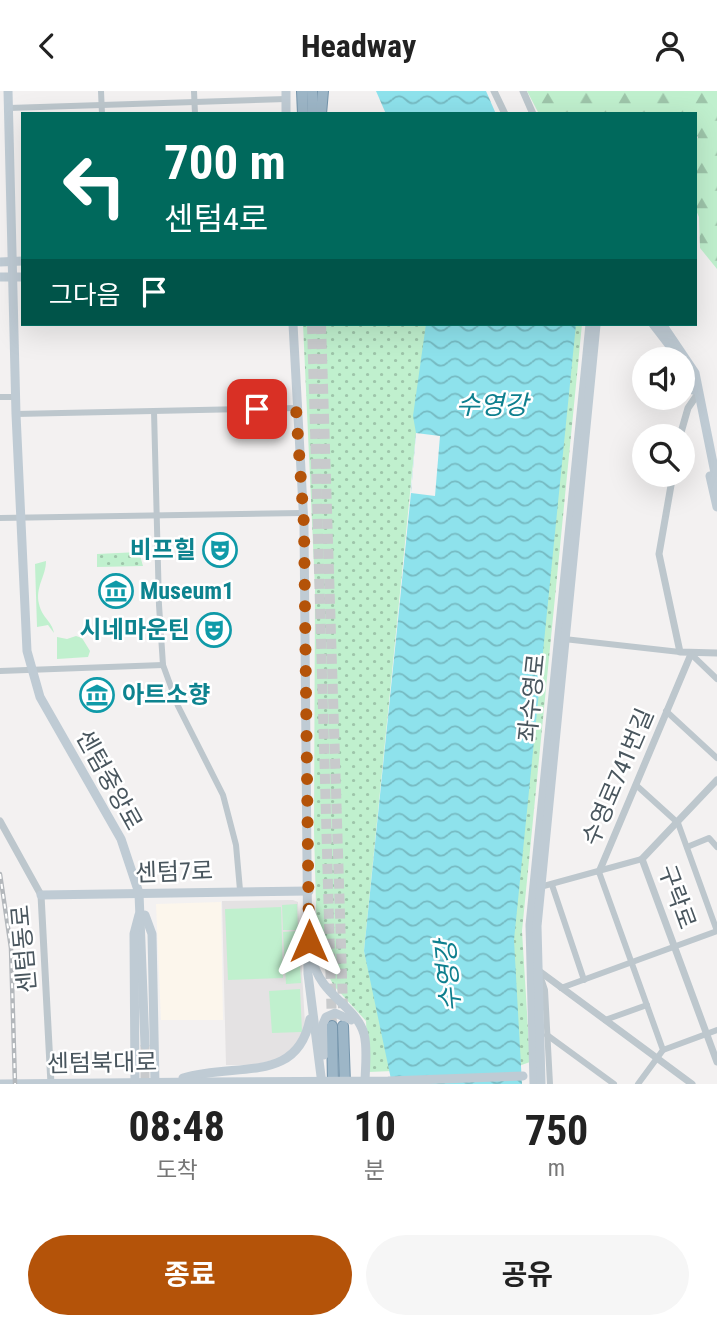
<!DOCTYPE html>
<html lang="ko">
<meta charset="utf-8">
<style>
body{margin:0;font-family:"Roboto Condensed","Noto Sans KR",sans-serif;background:#f6f6f6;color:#222;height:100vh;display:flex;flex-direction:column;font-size:26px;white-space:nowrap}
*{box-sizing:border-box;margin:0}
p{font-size:23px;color:#767676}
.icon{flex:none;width:38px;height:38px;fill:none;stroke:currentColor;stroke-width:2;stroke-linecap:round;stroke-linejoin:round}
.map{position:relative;height:993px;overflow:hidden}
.drawer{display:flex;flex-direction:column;background:#fff;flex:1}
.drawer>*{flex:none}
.banner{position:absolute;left:21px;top:21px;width:676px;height:214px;border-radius:0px;box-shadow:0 7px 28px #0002;background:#00695c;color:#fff;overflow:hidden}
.controls{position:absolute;left:632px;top:256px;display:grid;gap:14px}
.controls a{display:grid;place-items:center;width:63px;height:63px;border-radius:50%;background:#fff;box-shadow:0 7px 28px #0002;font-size:35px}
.pin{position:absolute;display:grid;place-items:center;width:60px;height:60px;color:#fff;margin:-30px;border-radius:14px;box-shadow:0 4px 10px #0006}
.me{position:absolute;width:77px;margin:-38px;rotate:0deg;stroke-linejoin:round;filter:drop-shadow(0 0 5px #0008)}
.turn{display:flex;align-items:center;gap:24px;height:147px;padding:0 28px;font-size:32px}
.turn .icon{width:91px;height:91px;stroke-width:2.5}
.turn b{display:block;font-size:49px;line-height:60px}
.then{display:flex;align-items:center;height:66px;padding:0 28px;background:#0003;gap:14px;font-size:26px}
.eta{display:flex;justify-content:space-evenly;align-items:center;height:119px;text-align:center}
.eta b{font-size:42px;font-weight:700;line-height:49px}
.action{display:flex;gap:14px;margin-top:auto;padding:14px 28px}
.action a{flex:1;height:80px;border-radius:42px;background:#b45309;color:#fff;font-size:28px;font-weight:700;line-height:80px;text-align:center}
.action a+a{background:#f6f6f6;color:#222}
header{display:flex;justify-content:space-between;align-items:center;height:91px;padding:0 28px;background:#fff;font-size:32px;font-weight:700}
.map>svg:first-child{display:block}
</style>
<header><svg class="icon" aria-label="back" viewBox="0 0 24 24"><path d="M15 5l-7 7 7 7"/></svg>Headway<svg class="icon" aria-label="person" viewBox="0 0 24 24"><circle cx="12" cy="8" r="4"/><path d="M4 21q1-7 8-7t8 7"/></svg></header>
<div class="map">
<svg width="717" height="993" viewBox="0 0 717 993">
<defs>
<pattern id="forest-firs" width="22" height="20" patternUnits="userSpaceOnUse" patternTransform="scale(1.75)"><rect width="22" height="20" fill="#c0f0ce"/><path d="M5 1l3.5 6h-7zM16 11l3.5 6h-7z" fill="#9ec5aa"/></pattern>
<pattern id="park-dots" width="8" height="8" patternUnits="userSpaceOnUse" patternTransform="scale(1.75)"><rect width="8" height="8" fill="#c0f0ce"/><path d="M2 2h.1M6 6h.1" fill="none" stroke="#9ec5aa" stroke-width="1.8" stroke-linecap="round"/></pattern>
<pattern id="water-waves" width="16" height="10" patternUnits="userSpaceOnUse" patternTransform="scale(1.75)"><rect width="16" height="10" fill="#8ee2ec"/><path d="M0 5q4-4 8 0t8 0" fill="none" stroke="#76bac2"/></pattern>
</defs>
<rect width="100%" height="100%" fill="#f3f1f1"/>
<polygon fill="#fcf6ec" points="221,811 223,929 161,929 156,813"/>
<polygon fill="#e4e2e3" points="293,809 298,811 305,933 300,951 285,966 253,974 226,974 222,810"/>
<g fill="#c0f0ce">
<path d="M46 470C46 485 35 496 39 513 42 527 52 530 54 542L48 534 37 536 35 473Z"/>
<polygon points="76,545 82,547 90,560 88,566 57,568 57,546 67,548"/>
<polygon points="297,813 298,839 283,839 282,814"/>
<polygon points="281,816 283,887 228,889 225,818"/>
<polygon points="298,840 301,892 286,893 283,841"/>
<polygon points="300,898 302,941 272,942 269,900"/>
</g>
<polygon fill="url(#forest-firs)" points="527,0 717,0 717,178 700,157 699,126 695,117 695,53 698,46 695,43 695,23 539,23"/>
<g fill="url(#park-dots)">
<polygon points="303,233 427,233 364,860 393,980 368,981 366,930 334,895 323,875 317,851 314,740 315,497"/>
<polygon points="571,233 582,233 522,840 530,971 513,977 509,842"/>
<polygon points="139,461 143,475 97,476 97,463"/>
</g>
<g fill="url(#water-waves)">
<polygon points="376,0 486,0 496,23 386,23"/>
<polygon points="426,233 576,233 514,849 522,993 392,993 364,860 411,402 416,342 413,325"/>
</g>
<polygon fill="#f3f1f1" points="416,342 440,345 435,405 411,402"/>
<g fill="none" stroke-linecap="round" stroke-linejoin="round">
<polyline stroke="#c8cacc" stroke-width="9" stroke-dasharray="9 4.5" stroke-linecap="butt" points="145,954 145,993"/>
<g stroke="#c8cacc" stroke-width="10" stroke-dasharray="10 5" stroke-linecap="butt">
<polyline points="312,233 332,935"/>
<polyline points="321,233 343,917"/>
</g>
<g stroke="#7494ab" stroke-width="12">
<g id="trunk">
<polyline points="302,0 303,23"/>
<polyline points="312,0 313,23"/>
<polyline points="321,23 323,0"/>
<polyline points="332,935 333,993"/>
<polyline points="343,935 345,993"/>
</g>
</g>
<g stroke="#bdc7cd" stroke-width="6">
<polyline points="101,0 102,23"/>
<polyline points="194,0 195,23"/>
<polyline points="9,17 286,8"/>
<polyline points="0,306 16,306"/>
<polyline points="154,320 159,514 163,574 178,615 223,704 236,754 240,799"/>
<polyline points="16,323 296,317"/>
<polyline points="0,427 302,422"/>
<polyline points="564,548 680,561"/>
<polyline points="691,563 717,588"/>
<polyline points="0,580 163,574"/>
<polyline points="666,620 717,667"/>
<polyline points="636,694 678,732 717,840"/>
<polyline points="687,756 709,747 717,756"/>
<polyline points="599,781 663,959 638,993"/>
<polyline points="552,794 584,889"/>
<polyline points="540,796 642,768"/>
<polyline points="541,887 545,899 550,993"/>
<polyline points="561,897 717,840"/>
<polyline points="605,929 647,914"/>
<polyline points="547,944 614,993"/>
<polyline points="663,959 717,939"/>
</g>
<g stroke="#bdc7cd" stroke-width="7">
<polyline points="494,0 505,23"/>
<polyline points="523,0 533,23"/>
<polyline points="680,345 688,317 699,301"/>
<polyline points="673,383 659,463 680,561 717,562"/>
<polyline points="717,689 642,768 717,971"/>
<polyline points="0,730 41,804 51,993"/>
<polyline points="599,781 691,563"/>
<polyline points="535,877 692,993"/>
</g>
<g stroke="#bfcbd4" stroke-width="9">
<polyline points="8,0 16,323 27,560 40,606 121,748 139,802 145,954"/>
<polyline points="286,0 286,23"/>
<polyline points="0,171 23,170"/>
<polyline points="0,186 23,186"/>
<polyline points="293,233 304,434 308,883 322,993"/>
<polyline points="653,233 680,268"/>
<polyline points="662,233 695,282 717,392"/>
<polyline points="682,272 693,299"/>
<polyline points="710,385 717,416"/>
<polyline points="41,804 309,800"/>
<polyline points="145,824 152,843 155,993"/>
<path d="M312 866C319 905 356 914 364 943 368 958 365 977 365 993"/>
<polyline points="324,964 323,933 326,926 335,922 351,929"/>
<path d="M183 987C239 971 297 993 310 928"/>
<polyline points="0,993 204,991"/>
<polyline points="135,993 134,843 139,824"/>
<polyline points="534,993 530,834 590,233"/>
<polyline points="541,993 537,835 596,234"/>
</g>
<use href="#trunk" stroke="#9db6c7" stroke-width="10"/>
<g stroke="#b3b7bb" stroke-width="4.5">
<polyline id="rail" points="0,783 11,857 15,993"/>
</g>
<use href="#rail" stroke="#fff" stroke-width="2" stroke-dasharray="5" stroke-linecap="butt"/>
<polyline stroke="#bfcbd4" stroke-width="9" points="204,991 388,990 523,985"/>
</g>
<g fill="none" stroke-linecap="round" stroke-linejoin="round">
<polyline stroke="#b45309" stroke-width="12" stroke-dasharray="0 21.6" points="257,318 296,317 304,434 309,850"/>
</g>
<defs>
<g id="theatre-ring" transform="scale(1.75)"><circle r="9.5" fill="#fff" stroke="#0f9aa8" stroke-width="1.5"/><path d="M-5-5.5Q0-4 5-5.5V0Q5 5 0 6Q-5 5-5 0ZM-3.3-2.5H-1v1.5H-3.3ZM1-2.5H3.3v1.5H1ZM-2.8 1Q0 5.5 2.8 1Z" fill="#0f9aa8"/></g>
<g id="museum-ring" transform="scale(1.75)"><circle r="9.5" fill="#fff" stroke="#0f9aa8" stroke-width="1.5"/><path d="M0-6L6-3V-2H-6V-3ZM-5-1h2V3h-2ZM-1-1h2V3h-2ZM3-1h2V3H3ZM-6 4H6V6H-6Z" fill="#0f9aa8"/></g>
</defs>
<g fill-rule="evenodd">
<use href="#theatre-ring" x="220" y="459"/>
<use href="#museum-ring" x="116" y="500"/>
<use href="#theatre-ring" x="214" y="539"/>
<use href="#museum-ring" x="97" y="604"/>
</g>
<g text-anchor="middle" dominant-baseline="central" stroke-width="5" stroke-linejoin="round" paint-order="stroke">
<g font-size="24" font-weight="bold" fill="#0d838f" stroke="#fff" text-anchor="end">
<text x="196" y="459">비프힐</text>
<text x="140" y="500" text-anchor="start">Museum1</text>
<text x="190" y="539">시네마운틴</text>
<text x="122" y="604" text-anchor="start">아트소향</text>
</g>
<g font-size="24" fill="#49565e" stroke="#fff">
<text transform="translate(532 607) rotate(-84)">좌수영로</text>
<text transform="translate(618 686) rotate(-67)">수영로741번길</text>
<text transform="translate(109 689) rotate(61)">센텀중앙로</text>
<text transform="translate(174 781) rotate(-2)">센텀7로</text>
<text transform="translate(677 806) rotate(70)">구락로</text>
<text transform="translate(24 858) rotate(-95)">센텀동로</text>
<text transform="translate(102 972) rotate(-1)">센텀북대로</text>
</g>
<g font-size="26" font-style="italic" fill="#0e7f8e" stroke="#fff">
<text x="492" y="314">수영강</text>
<text transform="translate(448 885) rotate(-95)">수영강</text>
</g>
</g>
</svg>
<div class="controls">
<a><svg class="icon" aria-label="sound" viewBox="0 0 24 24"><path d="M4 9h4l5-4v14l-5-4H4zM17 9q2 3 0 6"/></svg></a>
<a><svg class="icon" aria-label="search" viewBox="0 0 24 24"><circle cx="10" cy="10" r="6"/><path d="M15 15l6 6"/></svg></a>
</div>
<div class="pin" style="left:257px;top:318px;background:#d93025"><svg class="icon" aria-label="arrive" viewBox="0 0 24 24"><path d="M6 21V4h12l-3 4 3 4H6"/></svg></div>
<svg class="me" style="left:309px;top:850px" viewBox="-20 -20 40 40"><path d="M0-17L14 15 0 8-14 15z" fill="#b45309" stroke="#fff" stroke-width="4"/></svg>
<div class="banner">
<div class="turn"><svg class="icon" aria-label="left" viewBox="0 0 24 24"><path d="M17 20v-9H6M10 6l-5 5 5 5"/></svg><div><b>700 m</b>센텀4로</div></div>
<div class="then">그다음<svg class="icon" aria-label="arrive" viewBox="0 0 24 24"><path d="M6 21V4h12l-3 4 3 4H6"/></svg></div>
</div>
</div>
<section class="drawer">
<div class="eta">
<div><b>08:48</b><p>도착</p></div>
<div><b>10</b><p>분</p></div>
<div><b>750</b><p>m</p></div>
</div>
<div class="action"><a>종료</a><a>공유</a></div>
</section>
